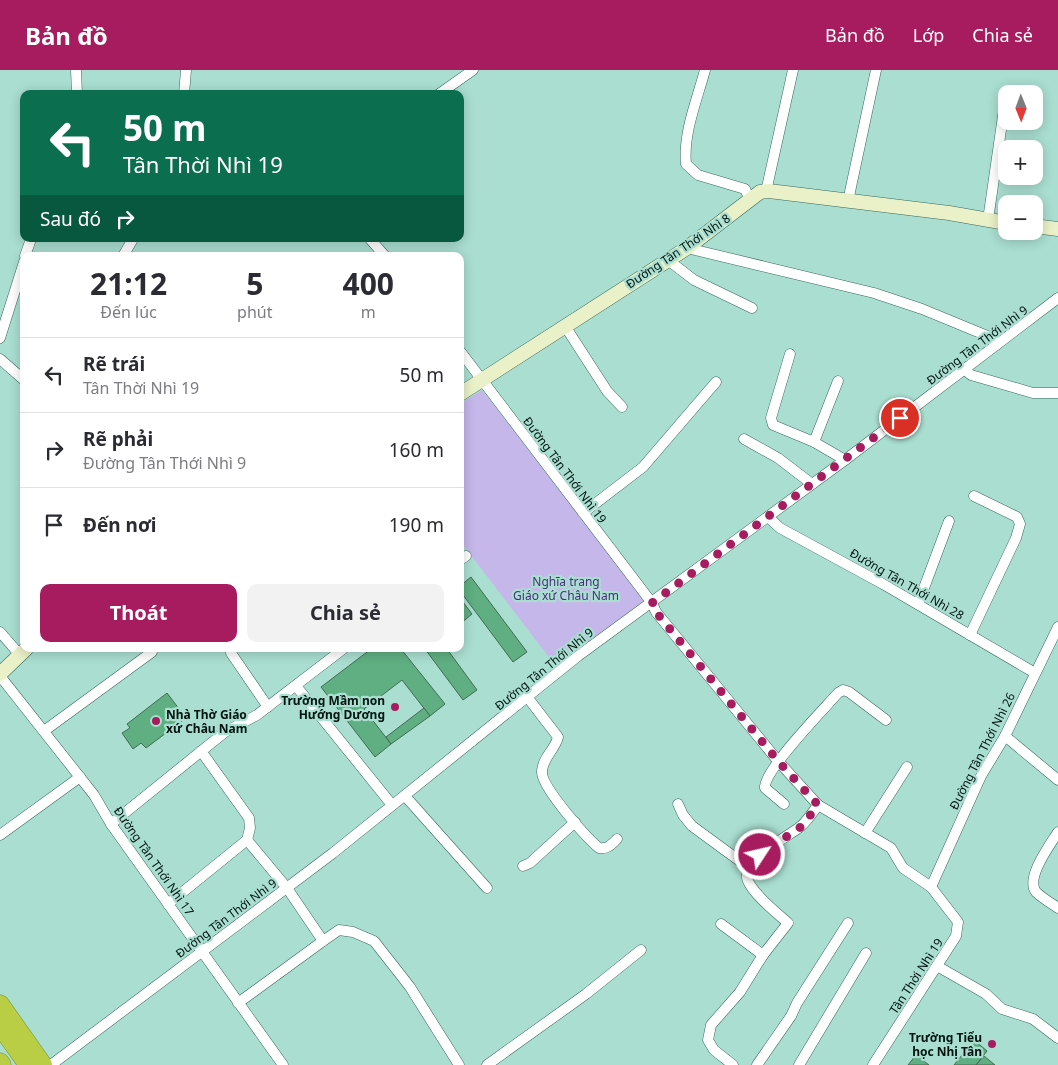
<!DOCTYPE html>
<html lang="vi">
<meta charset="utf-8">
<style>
body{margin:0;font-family:"Noto Sans",sans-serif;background:#f2f2f3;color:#2b2b33;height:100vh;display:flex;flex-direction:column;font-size:19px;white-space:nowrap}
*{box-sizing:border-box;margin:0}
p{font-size:16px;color:#7c7c81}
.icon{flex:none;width:28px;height:28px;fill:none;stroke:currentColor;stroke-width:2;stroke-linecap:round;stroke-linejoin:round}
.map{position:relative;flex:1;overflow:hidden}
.details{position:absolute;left:20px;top:182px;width:444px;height:400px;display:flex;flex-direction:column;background:#fff;border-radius:10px;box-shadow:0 2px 12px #0003}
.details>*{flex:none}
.hud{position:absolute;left:20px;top:20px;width:444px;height:152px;border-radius:10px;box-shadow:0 2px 12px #0003;background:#0b6e4f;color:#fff;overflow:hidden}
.needle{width:32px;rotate:179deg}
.controls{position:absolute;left:998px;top:15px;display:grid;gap:10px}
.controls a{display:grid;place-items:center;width:45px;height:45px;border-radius:10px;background:#fff;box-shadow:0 2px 12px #0003;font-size:25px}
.pin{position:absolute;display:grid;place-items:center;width:42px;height:42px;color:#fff;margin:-21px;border:2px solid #fff;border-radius:50%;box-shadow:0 1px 5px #0007}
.me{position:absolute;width:55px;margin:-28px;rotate:55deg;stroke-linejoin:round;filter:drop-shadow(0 0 4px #0008)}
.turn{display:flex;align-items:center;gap:18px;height:105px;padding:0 20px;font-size:22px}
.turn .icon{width:65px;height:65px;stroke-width:2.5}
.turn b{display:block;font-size:35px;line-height:42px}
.then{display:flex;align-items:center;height:48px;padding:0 20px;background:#0003;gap:10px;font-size:19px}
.eta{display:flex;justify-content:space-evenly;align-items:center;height:85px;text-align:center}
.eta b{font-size:30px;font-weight:700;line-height:35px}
.cta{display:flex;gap:10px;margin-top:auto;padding:10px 20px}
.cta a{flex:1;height:58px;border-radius:10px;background:#a71c5f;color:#fff;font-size:20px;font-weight:700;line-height:58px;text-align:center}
.cta a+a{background:#f2f2f3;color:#2b2b33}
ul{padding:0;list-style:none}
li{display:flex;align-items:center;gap:15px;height:75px;padding:0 20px;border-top:1px solid #e1e1e2}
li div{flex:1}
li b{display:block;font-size:19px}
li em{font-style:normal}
header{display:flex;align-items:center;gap:30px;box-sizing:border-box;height:70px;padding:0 25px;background:#a71c5f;color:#fff}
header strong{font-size:24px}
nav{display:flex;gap:28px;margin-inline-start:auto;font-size:18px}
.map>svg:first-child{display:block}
</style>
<header>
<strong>Bản đồ</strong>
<nav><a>Bản đồ</a><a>Lớp</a><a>Chia sẻ</a></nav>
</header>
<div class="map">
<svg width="1058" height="995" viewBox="0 0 1058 995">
<rect width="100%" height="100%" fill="#a9ded0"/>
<polygon fill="#c5b7e9" points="482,320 648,529 555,595 460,471 460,334"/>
<g fill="#5faf82" stroke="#446b54">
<polygon points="471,507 527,582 513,592 460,521 460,516"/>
<polygon points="460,528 472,544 460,554"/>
<polygon points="371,579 401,579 445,634 430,646 402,610 364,639 391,674 375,687 321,617"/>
<polygon points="425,579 447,579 477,620 463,630"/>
<polygon points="167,623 186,648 146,678 141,673 133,679 122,663 130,658 127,654"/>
<polygon points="424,638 430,646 391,674 386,667"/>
<polygon points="974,970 987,981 976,995 954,995"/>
<polygon points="916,985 929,995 908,995"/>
<polygon points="984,986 995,995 976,995"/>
</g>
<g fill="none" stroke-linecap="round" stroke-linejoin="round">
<g stroke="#37695e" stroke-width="11">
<g id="street">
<polyline points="76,0 77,24"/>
<path d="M705 0C697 30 683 63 686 94L698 105 745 119 750 130"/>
<polyline points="184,24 186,0"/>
<polyline points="439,24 473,0"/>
<polyline points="768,121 767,117 793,0"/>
<polyline points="848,131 876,0"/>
<polyline points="988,150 1005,32"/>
<polyline points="370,169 385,186"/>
<polyline points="687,178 874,223 922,239 990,267 996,275"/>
<polyline points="25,186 31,169"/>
<polyline points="123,186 133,169"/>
<polyline points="668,190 694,210 752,238"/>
<polyline points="565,256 607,321 622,337"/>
<polyline points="0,268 24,192"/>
<polyline points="460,281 652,533 656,542 778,691 818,735 891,778 903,798 931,817 958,852 956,866 873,995"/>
<polyline points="790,284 771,348 773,355 814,372 845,390"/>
<polyline points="0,289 24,310"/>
<polyline points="964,299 971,305 1033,323 1058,323"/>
<polyline points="744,369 778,388 812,414"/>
<polyline points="814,372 838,311"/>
<polyline points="583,443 643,397 716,312"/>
<polyline points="768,447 780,458 883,514 1035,603"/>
<polyline points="460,490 466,486"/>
<polyline points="918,534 949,451"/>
<polyline points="0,562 20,585"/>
<polyline points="970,565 1016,468 1020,454 1017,447 974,426"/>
<polyline points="231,583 268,637"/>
<polyline points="0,606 94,725 111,754 283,995"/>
<polyline points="296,616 392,735"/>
<path d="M528 628 558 667C555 680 543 687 542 701 540 716 587 768 599 778 608 779 611 775 617 769"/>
<polyline points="44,661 152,582 150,579"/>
<polyline points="1005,666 1058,710"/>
<polyline points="201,681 249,748 250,758 247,770"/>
<polyline points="405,726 487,818"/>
<polyline points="678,734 683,745 692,756 748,797"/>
<path d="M784 734 765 718C763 701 824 639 838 623L843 620 849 622 886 650"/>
<polyline points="111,754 225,662 257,645 343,579"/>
<path d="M1058 762C1050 775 1025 808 1036 822 1042 828 1051 833 1058 838"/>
<polyline points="865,763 907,697"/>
<polyline points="0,765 80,707"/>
<polyline points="247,770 287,818 323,871 339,860 353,862 374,871 410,917 459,995"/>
<polyline points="523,796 530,793 575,752"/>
<polyline points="931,817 981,706 1005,666 1058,557"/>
<polyline points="168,834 247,770"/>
<polyline points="721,854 763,885"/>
<polyline points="937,896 986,924 1002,939 1033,949 1058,968"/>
<polyline points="238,933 323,871"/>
<polyline points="51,995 333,783 578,586 845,390 1058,228"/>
<polyline points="487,995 586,924 641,880"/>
<path d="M733 995 714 980 708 970 711 955 740 922 763 885 788 853C777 843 754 825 748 811 739 790 787 768 801 756 807 751 813 742 818 735"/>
<polyline points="757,995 791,946 797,933 848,853"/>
<polyline points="799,995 866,883"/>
</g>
</g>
<g stroke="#37695e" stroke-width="15">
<g id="secondary">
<polyline points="1034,156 1058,159"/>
<polyline points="460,324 687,178 760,122 769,121 949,143 1006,153"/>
<polyline points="0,604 26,579"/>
</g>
</g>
<g stroke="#798d32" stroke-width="19">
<g id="highway">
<polyline points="0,934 43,995"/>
<polyline points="0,956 28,995"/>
<polyline points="0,992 2,995"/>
</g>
</g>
<use href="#street" stroke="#fff" stroke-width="10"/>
<use href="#secondary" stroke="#eaf0c7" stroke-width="14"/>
<use href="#highway" stroke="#b9ce45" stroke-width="18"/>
</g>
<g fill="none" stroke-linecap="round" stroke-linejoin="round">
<polyline stroke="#a71c5f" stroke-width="9" stroke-dasharray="0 16.2" points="760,785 802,756 818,735 778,691 656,542 652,533 900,348"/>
</g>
<g fill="#a71c5f" stroke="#a9ded0" stroke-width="2">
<circle cx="395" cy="637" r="5"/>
<circle cx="156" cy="651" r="5"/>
<circle cx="992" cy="974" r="5"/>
</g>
<g text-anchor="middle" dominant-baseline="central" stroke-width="4.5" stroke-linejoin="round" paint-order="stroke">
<g font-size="12" fill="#01130f" stroke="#a9ded0">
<text transform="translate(678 181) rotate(-34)">Đường Tân Thới Nhì 8</text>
<text transform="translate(977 275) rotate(-37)">Đường Tân Thới Nhì 9</text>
<text transform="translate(565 400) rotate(53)">Đường Tân Thới Nhì 19</text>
<text transform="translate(907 514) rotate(30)">Đường Tân Thới Nhì 28</text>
<text transform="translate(544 599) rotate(-39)">Đường Tân Thới Nhì 9</text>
<text transform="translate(982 681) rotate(-63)">Đường Tân Thới Nhì 26</text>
<text transform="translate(154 791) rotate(55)">Đường Tân Thới Nhì 17</text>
<text transform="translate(226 848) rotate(-37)">Đường Tân Thới Nhì 9</text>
<text transform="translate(916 906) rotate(-57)">Tân Thời Nhì 19</text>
</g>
<g font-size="12" fill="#4c2c7f" stroke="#a9ded0">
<text x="566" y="511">Nghĩa trang<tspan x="566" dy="14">Giáo xứ Châu Nam</tspan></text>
</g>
<g font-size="12" font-weight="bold" fill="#01130f" stroke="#a9ded0" text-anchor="end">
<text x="385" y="630">Trường Mầm non<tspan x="385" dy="14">Hướng Dương</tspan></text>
<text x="166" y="644" text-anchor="start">Nhà Thờ Giáo<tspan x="166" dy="14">xứ Châu Nam</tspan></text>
<text x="982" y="967">Trường Tiểu<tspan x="982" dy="14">học Nhị Tân</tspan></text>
</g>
</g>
</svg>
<div class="controls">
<a><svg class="needle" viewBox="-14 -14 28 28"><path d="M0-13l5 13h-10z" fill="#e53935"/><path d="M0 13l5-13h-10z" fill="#7c7c81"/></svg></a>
<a>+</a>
<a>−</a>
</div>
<div class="pin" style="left:900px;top:348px;background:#d93025"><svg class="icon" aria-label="arrive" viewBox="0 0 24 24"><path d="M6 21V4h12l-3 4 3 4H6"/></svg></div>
<svg class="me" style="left:760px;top:785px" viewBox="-20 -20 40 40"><circle r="17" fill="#a71c5f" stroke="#fff" stroke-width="3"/><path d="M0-11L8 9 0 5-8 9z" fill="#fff"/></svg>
<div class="hud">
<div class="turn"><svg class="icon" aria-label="left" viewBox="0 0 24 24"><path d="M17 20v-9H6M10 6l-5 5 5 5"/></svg><div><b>50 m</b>Tân Thời Nhì 19</div></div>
<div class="then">Sau đó<svg class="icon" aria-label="right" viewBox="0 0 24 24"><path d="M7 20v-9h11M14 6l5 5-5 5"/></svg></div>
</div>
<section class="details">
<div class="eta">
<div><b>21:12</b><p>Đến lúc</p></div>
<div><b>5</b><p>phút</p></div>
<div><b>400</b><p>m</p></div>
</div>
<ul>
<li><svg class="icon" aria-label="left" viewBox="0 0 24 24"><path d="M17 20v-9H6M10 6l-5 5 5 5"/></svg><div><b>Rẽ trái</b><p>Tân Thời Nhì 19</p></div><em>50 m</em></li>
<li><svg class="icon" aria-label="right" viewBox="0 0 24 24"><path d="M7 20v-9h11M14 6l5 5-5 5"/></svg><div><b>Rẽ phải</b><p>Đường Tân Thới Nhì 9</p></div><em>160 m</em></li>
<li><svg class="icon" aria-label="arrive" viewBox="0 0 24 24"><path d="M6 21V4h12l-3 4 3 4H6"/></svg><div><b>Đến nơi</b></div><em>190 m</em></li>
</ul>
<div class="cta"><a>Thoát</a><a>Chia sẻ</a></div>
</section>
</div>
